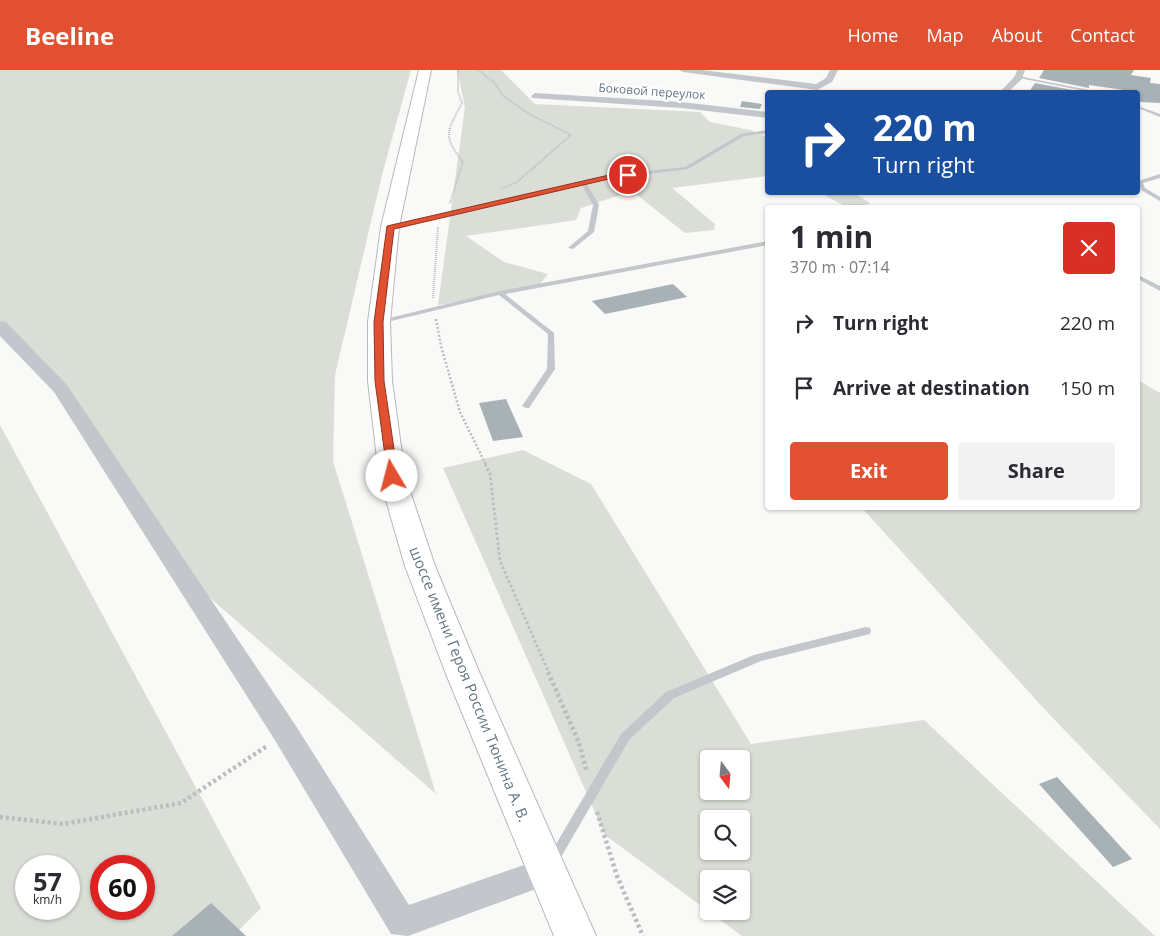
<!DOCTYPE html>
<meta charset="utf-8">
<style>
body{margin:0;font-family:"Open Sans",sans-serif;background:#f2f2f3;color:#2b2b33;height:100vh;display:flex;flex-direction:column;font-size:19px;white-space:nowrap}
*{box-sizing:border-box;margin:0}
p{font-size:16px;color:#7c7c81}
.icon{flex:none;width:28px;height:28px;fill:none;stroke:currentColor;stroke-width:2;stroke-linecap:round;stroke-linejoin:round}
.map{position:relative;flex:1;overflow:hidden}
.details{position:absolute;left:765px;top:135px;width:375px;height:305px;display:flex;flex-direction:column;background:#fff;border-radius:5px;box-shadow:0 1px 4px #0004}
.details>*{flex:none}
.top-card{position:absolute;left:765px;top:20px;width:375px;height:105px;border-radius:5px;box-shadow:0 1px 4px #0004;background:#1a4fa0;color:#fff;overflow:hidden}
.needle{width:32px;rotate:164deg}
.tools{position:absolute;left:700px;top:680px;display:grid;gap:10px}
.tools a{display:grid;place-items:center;width:50px;height:50px;border-radius:5px;background:#fff;box-shadow:0 1px 4px #0004;font-size:25px}
.speed{position:absolute;left:15px;top:785px;display:flex;gap:10px;font-size:25px;font-weight:700;text-align:center}
.speed>*{display:grid;place-content:center;width:65px;height:65px;border-radius:50%;background:#fff;box-shadow:0 1px 4px #0004;line-height:1}
.speed small{font-size:12px;font-weight:400}
.speed .limit{border:8px solid #d22;background:#fff;color:#111}
.pin{position:absolute;display:grid;place-items:center;width:42px;height:42px;color:#fff;margin:-21px;border:2px solid #fff;border-radius:50%;box-shadow:0 1px 5px #0007}
.me{position:absolute;width:55px;margin:-28px;rotate:352deg;stroke-linejoin:round;filter:drop-shadow(0 0 4px #0008)}
.turn{display:flex;align-items:center;gap:18px;height:105px;padding:0 25px;font-size:22px}
.turn .icon{width:65px;height:65px;stroke-width:2.5}
.turn b{display:block;font-size:35px;line-height:42px}
.round{display:grid;place-items:center;flex:none;width:52px;height:52px;border-radius:5px;background:#f2f2f3}
.head{display:flex;align-items:center;justify-content:space-between;height:85px;padding:0 25px}
h1{font-size:30px;font-weight:700;line-height:38px}
.action{display:flex;gap:10px;margin-top:auto;padding:10px 25px}
.action a{flex:1;height:58px;border-radius:5px;background:#e15030;color:#fff;font-size:20px;font-weight:700;line-height:58px;text-align:center}
.action a+a{background:#f2f2f3;color:#2b2b33}
ul{padding:0;list-style:none}
li{display:flex;align-items:center;gap:15px;height:65px;padding:0 25px}
li div{flex:1}
li b{display:block;font-size:19px}
li em{font-style:normal}
header{display:flex;align-items:center;gap:30px;box-sizing:border-box;height:70px;padding:0 25px;background:#e15030;color:#fff}
header strong{font-size:24px}
nav{display:flex;gap:28px;margin-inline-start:auto;font-size:18px}
.map>svg:first-child{display:block}
</style>
<header>
<strong>Beeline</strong>
<nav><a>Home</a><a>Map</a><a>About</a><a>Contact</a></nav>
</header>
<div class="map">
<svg width="1160" height="866" viewBox="0 0 1160 866">
<rect width="100%" height="100%" fill="#f9f9f7"/>
<g fill="#daded6" fill-rule="evenodd">
<polygon points="0,0 411,0 382,105 335,305 333,391 436,724 201,520 67,316 0,255"/>
<polygon points="457,0 501,0 535,34 700,42 710,52 750,60 767,67 767,106 672,118 715,154 714,160 685,163 632,121 581,138 576,150 466,166 504,192 548,204 537,218 438,235 465,37"/>
<path d="M822 123H854L870 133C851 143 838 133 822 123Z"/>
<polygon points="1138,310 1160,323 1160,759 1048,643 862,438 1138,438"/>
<path d="M0 355 261 838 233 866H0ZM26 796H69V839H26ZM101 796H144V839H101Z"/>
<path d="M523 380 591 414 751 674 924 650 1155 866H742L605 765 443 398ZM709 689H741V721H709ZM709 749H741V781H709ZM709 809H741V841H709Z"/>
</g>
<g fill="#a7b1b6">
<polygon points="1044,0 1134,0 1131,5 1151,8 1150,13 1160,14 1160,33 1141,32 1138,30 1138,22 1089,15 1089,18 1039,8"/>
<polygon points="1035,13 1083,22 1029,22"/>
<polygon points="742,31 762,34 760,39 740,37"/>
<polygon points="673,214 687,227 605,244 592,231"/>
<polygon points="506,329 523,367 493,371 479,333"/>
<polygon points="1057,707 1132,789 1113,797 1039,714"/>
<polygon points="211,833 246,866 172,866"/>
</g>
<g fill="none" stroke-linecap="round" stroke-linejoin="round">
<g stroke="#b4babd" stroke-width="2">
<polygon id="primary" points="419,0 431,0 399,157 390,252 392,311 405,406 435,496 480,604 596,866 554,866 446,604 405,496 379,406 368,311 368,252 381,157"/>
</g>
<g stroke="#bbbec1" stroke-width="2" stroke-dasharray="1 1" stroke-linecap="butt">
<polyline points="478,0 494,12 503,26 531,45 571,65 517,112 501,119"/>
<path d="M450 133 463 92C442 65 447 62 462 33L458 22V0"/>
<polyline points="433,228 438,157"/>
</g>
<polyline stroke="#bbbec1" stroke-width="2.5" stroke-dasharray="2 2" stroke-linecap="butt" points="436,249 441,276 460,342 486,395"/>
<polyline stroke="#bbbec1" stroke-width="3" stroke-dasharray="2.5 2.5" stroke-linecap="butt" points="485,394 490,404 500,491 549,603"/>
<g stroke="#bbbec1" stroke-width="4.5" stroke-dasharray="3 3" stroke-linecap="butt">
<polyline points="548,602 579,673 587,702"/>
<polyline points="597,742 617,806 643,866"/>
<polyline points="0,747 63,754 181,733 267,676"/>
</g>
<g fill="#c3c7cb" fill-rule="evenodd">
<polygon points="1018,6 1094,21 1096,22 1090,22 1019,8"/>
<polygon points="1138,36 1160,44 1160,47 1138,38"/>
<polygon points="768,60 768,63 744,66 688,99 609,109 587,114 599,135 594,162 573,179 568,178 588,161 593,135 582,115 390,159 387,157 609,105 685,97 741,64"/>
<polygon points="1160,104 1160,108 1143,113 1145,118 1160,127 1160,131 1141,120 1138,112 1138,111"/>
<polygon points="768,171 768,175 505,224 554,263 555,299 529,338 526,338 522,336 547,299 548,264 499,225 379,254 376,252 377,251 500,221"/>
<polygon points="1138,205 1160,216 1160,221 1138,209"/>
<polygon points="866,557 870,558 871,561 870,564 761,591 674,628 629,670 557,794 553,796 549,794 547,790 549,786 621,664 666,622 754,585"/>
</g>
<g fill="#c3c7cb" fill-rule="evenodd">
<polygon points="679,0 702,0 816,14 826,8 830,0 838,0 832,12 817,20 683,2"/>
<polygon points="1017,0 1025,0 1022,9 1008,22 1000,22 1015,6"/>
<polygon points="535,23 681,32 768,42 768,48 681,38 532,28 531,26"/>
</g>
<polygon fill="#c3c7cb" fill-rule="evenodd" points="0,251 6,252 67,315 296,656 409,835 547,787 558,791 562,801 558,811 408,866 391,864 276,672 54,322 0,266"/>
<use href="#primary" fill="#fff" fill-rule="evenodd"/>
</g>
<polygon fill="#e15030" stroke="#92341f" points="628,103 631,103 631,106 609,109 394,159 383,252 384,311 398,406 392,409 388,408 375,311 374,252 387,156 609,105"/>
<g text-anchor="middle" dominant-baseline="central" stroke-width="5" stroke-linejoin="round" paint-order="stroke">
<g font-size="12" fill="#657782" stroke="#fff">
<text transform="translate(652 21) rotate(4)">Боковой переулок</text>
</g>
<g font-size="15" fill="#657782" stroke="#fff">
<text transform="translate(470 614) rotate(68)">шоссе имени Героя России Тюнина А. В.</text>
</g>
</g>
</svg>
<div class="tools">
<a><svg class="needle" viewBox="-14 -14 28 28"><path d="M0-13l5 13h-10z" fill="#e53935"/><path d="M0 13l5-13h-10z" fill="#7c7c81"/></svg></a>
<a><svg class="icon" aria-label="search" viewBox="0 0 24 24"><circle cx="10" cy="10" r="6"/><path d="M15 15l6 6"/></svg></a>
<a><svg class="icon" aria-label="layers" viewBox="0 0 24 24"><path d="M12 4l9 5-9 5-9-5zM3 14l9 5 9-5"/></svg></a>
</div>
<div class="speed"><div>57<small>km/h</small></div><div class="limit">60</div></div>
<div class="pin" style="left:628px;top:105px;background:#d93025"><svg class="icon" aria-label="arrive" viewBox="0 0 24 24"><path d="M6 21V4h12l-3 4 3 4H6"/></svg></div>
<svg class="me" style="left:392px;top:406px" viewBox="-20 -20 40 40"><circle r="19" fill="#fff"/><path d="M0-13L10 11 0 6-10 11z" fill="#e15030"/></svg>
<div class="top-card">
<div class="turn"><svg class="icon" aria-label="right" viewBox="0 0 24 24"><path d="M7 20v-9h11M14 6l5 5-5 5"/></svg><div><b>220 m</b>Turn right</div></div>
</div>
<section class="details">
<div class="head"><div><h1>1 min</h1><p>370 m · 07:14</p></div><a class="round" style="background:#d93025;color:#fff"><svg class="icon" aria-label="close" viewBox="0 0 24 24"><path d="M6 6l12 12M18 6L6 18"/></svg></a></div>
<ul>
<li><svg class="icon" aria-label="right" viewBox="0 0 24 24"><path d="M7 20v-9h11M14 6l5 5-5 5"/></svg><div><b>Turn right</b></div><em>220 m</em></li>
<li><svg class="icon" aria-label="arrive" viewBox="0 0 24 24"><path d="M6 21V4h12l-3 4 3 4H6"/></svg><div><b>Arrive at destination</b></div><em>150 m</em></li>
</ul>
<div class="action"><a>Exit</a><a>Share</a></div>
</section>
</div>
